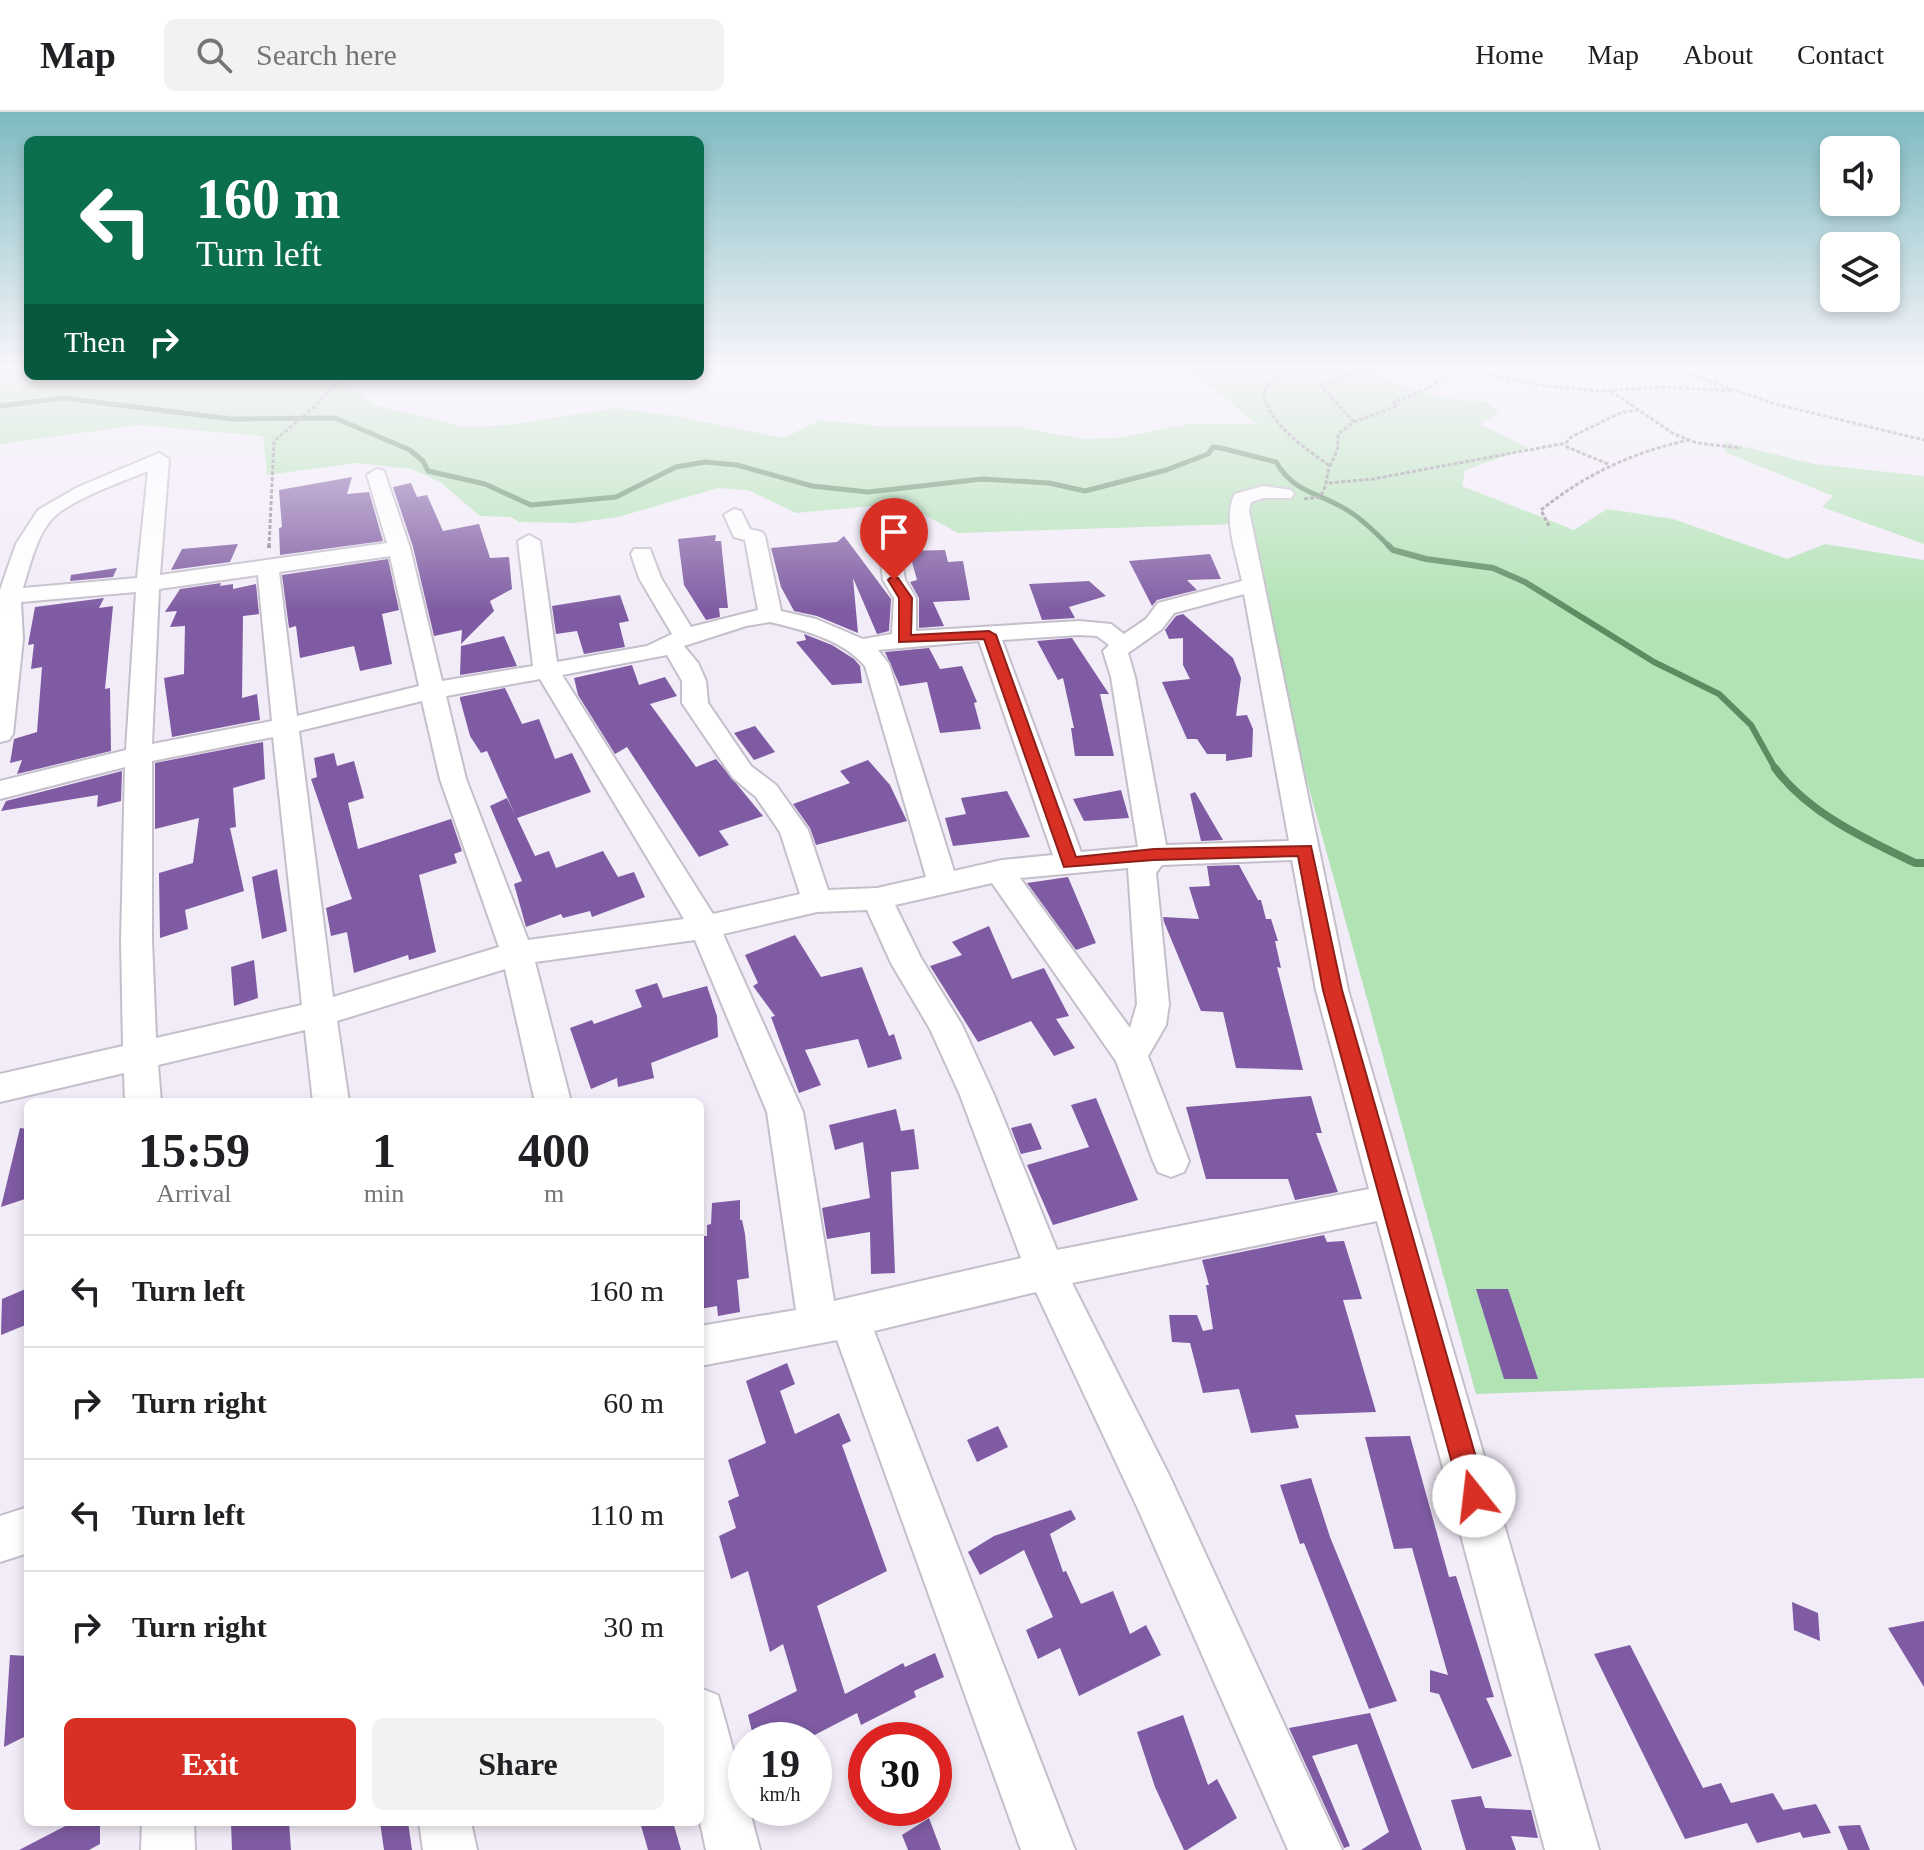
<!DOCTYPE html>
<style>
body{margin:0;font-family:"Times New Roman",serif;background:#f2f2f2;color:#202124;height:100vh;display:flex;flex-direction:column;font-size:30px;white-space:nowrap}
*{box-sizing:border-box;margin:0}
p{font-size:26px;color:#757577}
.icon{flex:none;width:44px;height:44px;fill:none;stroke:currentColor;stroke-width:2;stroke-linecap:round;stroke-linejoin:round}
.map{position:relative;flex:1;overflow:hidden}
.sheet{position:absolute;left:24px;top:986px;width:680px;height:728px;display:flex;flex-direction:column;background:#fff;border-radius:12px;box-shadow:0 4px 12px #0003}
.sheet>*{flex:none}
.banner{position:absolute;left:24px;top:24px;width:680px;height:244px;border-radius:12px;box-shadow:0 4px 12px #0003;background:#0b6e4f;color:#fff;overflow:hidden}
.controls{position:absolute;left:1820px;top:24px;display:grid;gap:16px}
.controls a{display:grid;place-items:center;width:80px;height:80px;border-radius:12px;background:#fff;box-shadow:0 4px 12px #0003;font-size:40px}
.speed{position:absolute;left:728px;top:1610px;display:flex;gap:16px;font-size:40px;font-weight:700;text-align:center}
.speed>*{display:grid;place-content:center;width:104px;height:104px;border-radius:50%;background:#fff;box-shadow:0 4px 12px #0003;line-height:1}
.speed small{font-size:20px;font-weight:400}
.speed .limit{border:12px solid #d22;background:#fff;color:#111}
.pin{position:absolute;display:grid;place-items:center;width:68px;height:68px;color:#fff;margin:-82px -34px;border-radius:50% 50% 50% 0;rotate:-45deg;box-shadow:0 0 8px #0007}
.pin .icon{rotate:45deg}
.me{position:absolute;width:88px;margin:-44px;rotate:344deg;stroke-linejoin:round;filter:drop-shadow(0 0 6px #0008)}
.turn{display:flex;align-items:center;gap:28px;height:168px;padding:0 40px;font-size:36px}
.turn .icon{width:104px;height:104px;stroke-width:2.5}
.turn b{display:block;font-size:56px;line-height:68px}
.then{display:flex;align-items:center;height:76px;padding:0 40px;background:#0003;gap:16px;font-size:30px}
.eta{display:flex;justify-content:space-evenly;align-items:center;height:136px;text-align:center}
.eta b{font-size:48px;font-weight:600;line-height:56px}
.cta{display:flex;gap:16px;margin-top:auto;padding:16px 40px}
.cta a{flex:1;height:92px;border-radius:12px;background:#d93025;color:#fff;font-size:32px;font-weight:600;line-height:92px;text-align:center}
.cta a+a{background:#f2f2f2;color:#202124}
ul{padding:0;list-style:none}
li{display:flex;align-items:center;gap:24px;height:112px;padding:0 40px;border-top:2px solid #e0e0e0}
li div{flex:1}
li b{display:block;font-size:30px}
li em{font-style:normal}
header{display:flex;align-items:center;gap:48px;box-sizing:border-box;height:112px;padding:0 40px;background:#fff;border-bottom:2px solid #e0e0e0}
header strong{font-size:38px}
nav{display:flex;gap:44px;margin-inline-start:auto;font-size:28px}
.search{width:560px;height:72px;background:#f2f2f2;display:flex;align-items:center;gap:20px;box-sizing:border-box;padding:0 28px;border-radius:12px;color:#757577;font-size:30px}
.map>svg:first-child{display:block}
</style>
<header>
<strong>Map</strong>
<div class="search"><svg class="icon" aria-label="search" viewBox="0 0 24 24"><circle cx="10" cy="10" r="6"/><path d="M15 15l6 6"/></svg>Search here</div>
<nav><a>Home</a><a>Map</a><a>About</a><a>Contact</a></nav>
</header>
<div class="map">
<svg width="1924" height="1738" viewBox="0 0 1924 1738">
<rect width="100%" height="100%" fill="#f2ecf8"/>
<g fill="#b2e3b5">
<path d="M0 257H28V264H356L346 270 375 293 466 315 508 313 616 296 681 305 784 326 820 308 880 314H1014L1082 327 1117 326 1188 312H1257L1207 271 1183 257H1374C1395 278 1458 289 1488 290L1499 301 1480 312 1528 336 1465 358 1462 374 1574 418 1607 397 1673 407 1787 447 1825 432 1924 448V1266L1476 1282 1236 412 958 421 903 391 796 401 748 378 718 376 618 405 575 411 519 410 511 405 480 404 440 370 412 357 356 351 267 363 263 324 139 313 0 332Z"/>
<polygon points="1725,330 1814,352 1924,364 1924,432 1822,395 1833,384 1725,340"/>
</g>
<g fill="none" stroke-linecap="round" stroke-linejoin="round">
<path stroke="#5c8c61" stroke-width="5" d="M0 294 63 286 231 307 335 306 410 338 423 349 428 359 485 372 531 393 616 385 676 355 705 350 737 353 812 374 868 380 982 367 1049 371 1085 379 1166 358 1208 342 1213 335 1221 336 1276 350C1294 381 1318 380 1347 398 1363 408 1376 421 1390 435"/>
<polyline stroke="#5c8c61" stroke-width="6" points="1388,433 1393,438 1426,447 1493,456 1525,470 1654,550 1719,582 1751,613 1776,658"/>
<path stroke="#5c8c61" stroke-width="8" d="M1775 656C1808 701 1865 727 1915 751H1924"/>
</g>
<g fill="#7e5ba2">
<polygon points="352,365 347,382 369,380 383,429 280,443 279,416 282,415 279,378"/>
<polygon points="411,371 417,385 427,383 443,419 479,412 490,446 509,445 512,477 490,489 494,499 461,532 462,518 434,524 413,435 393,375"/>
<polygon points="716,423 715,429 721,429 728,496 719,496 720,505 706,508 684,473 678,427"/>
<polygon points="844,424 891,487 889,519 877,522 853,466 858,521 817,504 794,499 781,475 771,436 837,430"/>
<polygon points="238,432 230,450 171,458 182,437"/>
<polygon points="945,438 948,450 963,449 970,488 933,490 944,514 919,516 919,486 910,470 917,468 909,439"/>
<polygon points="1210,442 1221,467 1187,468 1197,478 1157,488 1152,494 1129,449"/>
<polygon points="388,447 399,498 382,502 392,552 360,559 354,534 300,546 296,514 289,516 282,463"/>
<polygon points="117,456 113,465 70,469 71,463"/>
<polygon points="1089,469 1106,484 1069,495 1075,506 1042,508 1029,472"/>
<polygon points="221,471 220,474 233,472 233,477 256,472 259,502 243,504 242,586 257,582 260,608 172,625 164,566 184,562 185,514 170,515 177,499 165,500 180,477"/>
<polygon points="620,483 629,509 619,511 625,535 584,542 577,519 556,522 552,494"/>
<polygon points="104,486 99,496 113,494 105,577 110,576 111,639 17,662 22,648 10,651 14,627 37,620 42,555 31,557 34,532 28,533 35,495"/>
<polygon points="1183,502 1233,546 1241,566 1236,604 1247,603 1253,617 1252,645 1226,649 1226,642 1207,642 1197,627 1187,627 1162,570 1190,567 1183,553 1183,526 1169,527 1165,518 1176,504"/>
<polygon points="804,522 832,533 854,547 860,554 862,571 832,573 796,530 806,528"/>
<polygon points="504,524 517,554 460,563 461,534"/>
<polygon points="1072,526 1109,582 1100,582 1114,644 1075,644 1071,616 1074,616 1063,566 1058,568 1037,529"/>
<polygon points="929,536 940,557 962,554 977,590 974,591 981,617 940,621 927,570 900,574 885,540"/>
<polygon points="632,553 639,573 665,565 677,584 650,592 696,655 716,647 763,704 719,719 729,733 699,745 627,635 615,642 578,583 574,566"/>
<polygon points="505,576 522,612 539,607 555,647 572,641 591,680 517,706 535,744 549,739 556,756 603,739 618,765 634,760 645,785 592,805 590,799 563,806 561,802 526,815 514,772 522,769 490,694 507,686 516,705 487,639 481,641 470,624 460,587 460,585"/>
<polygon points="755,614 775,640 754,648 734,621"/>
<polygon points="263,630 265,667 233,676 236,715 230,716 244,779 185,798 188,817 160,826 159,761 193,751 199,706 155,717 155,651"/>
<polygon points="334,641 337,654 354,649 364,686 348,691 358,737 451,707 462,739 454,742 457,751 419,763 436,840 409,848 408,843 354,861 347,820 331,824 326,796 352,787 311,667 317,665 314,646"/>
<polygon points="868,648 890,673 907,709 816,733 810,716 793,692 850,671 840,659"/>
<polygon points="122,659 121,689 97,695 98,683 1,699 6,689"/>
<polygon points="1121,678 1129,706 1084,709 1073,687"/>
<polygon points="1007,679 1030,725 953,734 945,706 966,702 961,686"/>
<polygon points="1195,680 1223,728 1201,729 1190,682"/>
<polygon points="1239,753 1258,788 1261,788 1266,807 1271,807 1278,829 1275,829 1281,856 1277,855 1303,958 1236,956 1223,900 1201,899 1164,810 1163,805 1199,807 1189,775 1210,774 1207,754"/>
<polygon points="277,757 287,819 262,827 252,765"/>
<polygon points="1068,765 1096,831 1076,838 1027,771"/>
<polygon points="989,814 1012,867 1044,856 1069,904 1056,907 1075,936 1054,944 1031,909 978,930 930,854 962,843 952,830"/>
<polygon points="795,823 821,865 862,855 889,924 894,922 902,947 868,956 858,927 805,938 821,973 799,981 771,905 775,904 753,874 758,871 745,843"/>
<polygon points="254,848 258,886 234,894 231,855"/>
<polygon points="657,871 663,886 707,874 717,904 718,925 651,951 654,966 618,975 617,966 591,977 570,916 592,908 594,912 642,895 635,878"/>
<polygon points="1311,984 1322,1021 1316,1021 1338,1080 1295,1088 1288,1067 1206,1067 1186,995"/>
<polygon points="1096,986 1138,1088 1053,1113 1027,1053 1089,1035 1071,993"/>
<polygon points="896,997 901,1019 914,1017 919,1057 891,1060 895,1161 871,1162 870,1120 827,1127 822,1096 870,1086 863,1030 835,1038 829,1013"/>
<polygon points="1031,1011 1042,1037 1021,1042 1011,1016"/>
<polygon points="20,1016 28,1017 28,1086 1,1095"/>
<polygon points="740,1088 740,1108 742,1108 745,1122 749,1166 737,1168 740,1200 718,1204 717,1194 700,1197 700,1124 707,1124 707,1113 711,1112 712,1091"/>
<polygon points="1324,1123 1327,1130 1344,1129 1362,1187 1343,1188 1376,1300 1295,1303 1299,1316 1251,1321 1239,1277 1203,1281 1190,1231 1172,1230 1169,1203 1197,1203 1203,1219 1213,1217 1206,1173 1209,1173 1202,1148"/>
<polygon points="28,1176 28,1212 1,1223 2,1187"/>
<polygon points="1476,1177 1508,1177 1538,1267 1504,1267"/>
<polygon points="787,1251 795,1272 780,1279 795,1322 839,1301 851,1329 842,1333 887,1459 817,1494 845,1582 903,1551 905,1555 935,1541 944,1565 914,1579 916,1585 861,1613 857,1601 805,1628 754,1628 748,1603 797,1579 783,1532 770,1540 748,1459 731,1467 719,1424 736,1416 728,1389 739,1384 728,1348 766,1331 746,1269"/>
<polygon points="998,1314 1008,1335 977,1350 967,1328"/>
<polygon points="1410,1324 1449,1465 1456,1464 1494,1585 1486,1586 1512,1644 1472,1657 1439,1582 1430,1580 1430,1558 1448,1563 1412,1436 1394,1437 1365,1325"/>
<polygon points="1311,1366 1330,1425 1397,1589 1369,1597 1304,1431 1300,1432 1280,1373"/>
<polygon points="1071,1398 1076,1407 1050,1422 1063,1460 1066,1459 1081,1492 1113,1479 1130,1522 1146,1513 1161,1543 1079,1584 1060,1536 1038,1547 1026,1518 1053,1505 1024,1438 980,1463 968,1440 994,1424"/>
<polygon points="1792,1490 1818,1501 1820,1529 1794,1518"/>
<polygon points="1924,1509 1924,1575 1888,1516"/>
<polygon points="1630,1533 1703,1676 1721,1671 1731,1691 1773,1681 1783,1698 1816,1692 1831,1721 1803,1726 1800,1720 1757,1731 1747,1711 1685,1727 1594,1542"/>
<polygon points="10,1543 28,1544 28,1623 4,1635"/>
<polygon points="1370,1601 1422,1738 1361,1738 1389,1720 1357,1632 1312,1644 1350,1734 1344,1736 1289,1616"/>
<polygon points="1183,1603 1208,1673 1217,1667 1237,1706 1187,1738 1184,1738 1155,1675 1137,1620"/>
<polygon points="1481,1684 1485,1696 1531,1698 1538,1726 1511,1724 1516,1738 1466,1738 1451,1688"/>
<polygon points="929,1706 941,1738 908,1738 902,1723"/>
<polygon points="73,1710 100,1710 100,1732 89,1738 19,1738"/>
<polygon points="231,1710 289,1710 291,1738 232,1738"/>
<polygon points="380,1710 408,1710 412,1738 384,1738"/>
<polygon points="640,1710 673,1710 681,1738 648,1738"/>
<polygon points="1860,1713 1870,1738 1848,1738 1838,1714"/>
</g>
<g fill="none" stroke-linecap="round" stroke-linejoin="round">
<g stroke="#c4bfca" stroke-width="4">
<g id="street">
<path d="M159 341 169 347 160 463 387 431 367 363 377 357 384 359 410 436 442 569 533 554 518 429 529 423 540 429 557 550 647 534 672 522 639 466 631 442 634 437H650L661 466 691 515 758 498 745 428 734 425 724 403 734 397 741 399 750 417 762 420 765 424 781 499 816 507 863 527 892 522 894 486 883 468 877 416 887 410 897 416 905 468 916 486V519L1079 509 1111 512 1124 522 1146 507 1158 491 1242 469C1237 444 1222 405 1235 382L1263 374 1291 378 1294 382 1291 386H1264L1251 390 1249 399 1348 878 1599 1738H1545L1377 1109 1072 1171 1170 1365 1342 1738H1288L1138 1397 1036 1180 874 1219 1075 1738H1021L837 1228 700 1254V1214L796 1198 767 1000 695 828 535 850 571 990H535L505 857 337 909 349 990H313L305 918 158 953 161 990H125L124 961 0 990V962L123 934 121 829 125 655 0 687V669L126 638 136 480 21 490 23 527 13 622 9 628 0 630V478L16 432 38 398 78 375ZM148 359 137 466 23 476C30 454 36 425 52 407 69 388 124 369 148 359ZM390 444 419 574 297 604 279 460ZM258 463 272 609 152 632 159 477ZM1244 482 1289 729 1166 733 1135 565 1128 541 1162 517 1174 501ZM770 510C803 518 842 527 865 554L926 765 877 776 828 778 808 718 776 673 751 654 708 591 706 569 698 551 684 534 746 514ZM1079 523 1097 524 1109 533 1103 539 1111 565 1138 735 1081 740 1002 528ZM979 529 1053 743 1002 748 954 759 889 552 878 538ZM667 543 682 569V591L733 666 756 685 780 720 800 782 713 802 562 563ZM540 567 684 807 528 828 466 667 446 584ZM422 589 440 667 499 835 333 885 299 619ZM273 625 302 893 156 926 152 829V649ZM1292 748 1316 878 1369 1077 1057 1138 994 983 962 913 921 846 895 793 992 771 1116 949 1153 1049 1158 1060 1171 1065 1184 1060 1189 1049 1148 944 1166 913 1169 892 1156 761 1162 753ZM1128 756 1137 892 1130 916 1020 766ZM867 798 891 851 930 917 960 983 1021 1146 834 1189 803 1000 723 822 817 800Z"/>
<polygon points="28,1395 28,1441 0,1450 0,1404"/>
<polygon points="700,1576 718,1583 746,1684 746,1696 749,1696 760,1738 706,1738 700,1710"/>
<polygon points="142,1710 194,1710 195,1738 141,1738"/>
<polygon points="419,1710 471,1710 477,1738 423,1738"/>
</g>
</g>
<g stroke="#8f8a93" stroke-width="3" stroke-dasharray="4 2" stroke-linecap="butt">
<path d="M1281 257 1263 280C1270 314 1304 335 1330 354"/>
<polyline points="1459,257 1539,273 1598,279 1665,275 1731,279"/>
<polyline points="1674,257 1775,292 1924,328"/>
<polyline points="1611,279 1674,322 1697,331 1741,336"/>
<polyline points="1354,310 1321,274 1345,263 1387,257"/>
<polyline points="1608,352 1567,335 1566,331 1571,325 1622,300 1639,298"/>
<polyline points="1329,371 1373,367 1566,331"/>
<path d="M1304 387 1320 385C1329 370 1325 366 1330 354 1337 337 1338 343 1338 322L1354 310 1397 294 1394 290 1427 277 1452 257"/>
<path d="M1549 414 1541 398C1586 362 1633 340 1689 328"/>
<polyline points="269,435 274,329 314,295 343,264"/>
</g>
<polyline stroke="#8f8a93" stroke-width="4" stroke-dasharray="4 3" stroke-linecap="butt" points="269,436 269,433"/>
<use href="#street" fill="#fff" fill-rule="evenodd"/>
</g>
<linearGradient id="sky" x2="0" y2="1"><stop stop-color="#7dbac0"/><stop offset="0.51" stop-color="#f9f6fc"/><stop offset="1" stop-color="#f9f6fc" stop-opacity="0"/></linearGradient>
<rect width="1924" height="501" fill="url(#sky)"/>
<polygon fill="#d93025" stroke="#8d1f18" stroke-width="2" points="890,466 898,466 912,486 911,523 989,519 996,523 1076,745 1154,737 1311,734 1342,878 1487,1384 1483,1393 1474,1397 1465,1393 1461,1384 1323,878 1298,744 1154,748 1064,755 984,527 899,530 899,486 888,468"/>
</svg>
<div class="controls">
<a><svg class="icon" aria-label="sound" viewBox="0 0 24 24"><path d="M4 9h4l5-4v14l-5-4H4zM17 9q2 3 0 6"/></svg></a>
<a><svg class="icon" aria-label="layers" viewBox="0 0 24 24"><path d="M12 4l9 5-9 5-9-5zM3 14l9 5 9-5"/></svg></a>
</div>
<div class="speed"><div>19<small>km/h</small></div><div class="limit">30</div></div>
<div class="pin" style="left:894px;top:468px;background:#d93025"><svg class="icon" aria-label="arrive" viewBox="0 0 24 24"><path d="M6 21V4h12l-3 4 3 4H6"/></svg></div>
<svg class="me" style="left:1474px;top:1384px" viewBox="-20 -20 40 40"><circle r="19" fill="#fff"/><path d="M0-13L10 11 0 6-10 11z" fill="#d93025"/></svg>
<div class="banner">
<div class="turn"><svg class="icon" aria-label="left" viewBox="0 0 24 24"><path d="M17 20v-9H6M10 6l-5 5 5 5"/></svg><div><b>160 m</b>Turn left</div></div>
<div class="then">Then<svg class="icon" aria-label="right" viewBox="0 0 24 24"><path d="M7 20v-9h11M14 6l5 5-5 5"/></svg></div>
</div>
<section class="sheet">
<div class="eta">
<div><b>15:59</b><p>Arrival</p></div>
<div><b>1</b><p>min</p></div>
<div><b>400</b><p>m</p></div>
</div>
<ul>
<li><svg class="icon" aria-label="left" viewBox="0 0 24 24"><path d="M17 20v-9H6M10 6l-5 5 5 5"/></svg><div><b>Turn left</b></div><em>160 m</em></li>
<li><svg class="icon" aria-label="right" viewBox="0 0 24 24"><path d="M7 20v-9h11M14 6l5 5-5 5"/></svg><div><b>Turn right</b></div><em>60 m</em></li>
<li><svg class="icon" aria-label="left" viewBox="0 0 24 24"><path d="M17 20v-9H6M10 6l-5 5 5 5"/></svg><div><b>Turn left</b></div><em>110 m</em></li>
<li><svg class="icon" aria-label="right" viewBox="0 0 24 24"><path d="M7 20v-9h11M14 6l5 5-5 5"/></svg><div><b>Turn right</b></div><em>30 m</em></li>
</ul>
<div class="cta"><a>Exit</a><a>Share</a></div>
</section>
</div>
